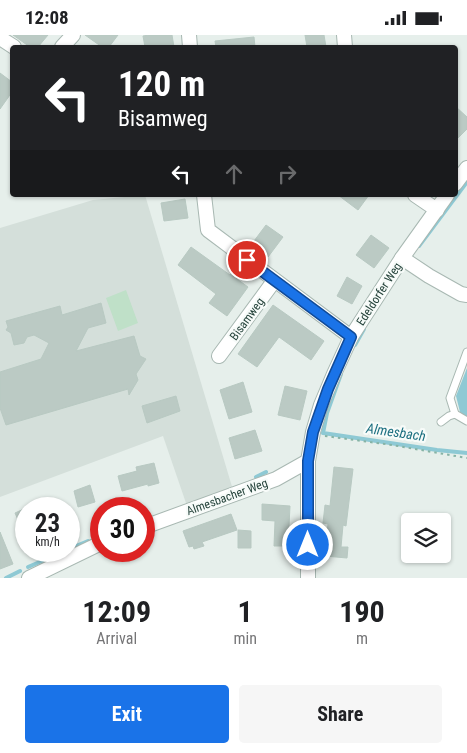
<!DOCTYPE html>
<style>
body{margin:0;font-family:"Roboto Condensed",sans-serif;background:#f6f6f6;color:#202124;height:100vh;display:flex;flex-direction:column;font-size:19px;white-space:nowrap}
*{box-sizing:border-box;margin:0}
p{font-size:16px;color:#757577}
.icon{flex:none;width:28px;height:28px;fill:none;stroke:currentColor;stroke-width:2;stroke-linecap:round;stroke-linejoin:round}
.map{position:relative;height:543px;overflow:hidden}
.side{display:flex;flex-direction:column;background:#fff;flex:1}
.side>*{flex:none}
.top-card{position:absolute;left:10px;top:10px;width:448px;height:152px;border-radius:5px;box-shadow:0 1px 4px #0004;background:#202124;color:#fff;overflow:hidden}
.buttons{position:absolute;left:401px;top:478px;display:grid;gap:10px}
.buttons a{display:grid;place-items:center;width:50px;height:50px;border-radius:5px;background:#fff;box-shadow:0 1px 4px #0004;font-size:25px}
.speed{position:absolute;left:15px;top:462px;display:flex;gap:10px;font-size:25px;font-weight:700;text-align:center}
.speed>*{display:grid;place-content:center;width:65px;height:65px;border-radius:50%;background:#fff;box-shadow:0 1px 4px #0004;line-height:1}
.speed small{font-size:12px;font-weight:400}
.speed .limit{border:8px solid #d22;background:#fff;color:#111}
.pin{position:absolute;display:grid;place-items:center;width:42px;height:42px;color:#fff;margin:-21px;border:2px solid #fff;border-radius:50%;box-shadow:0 1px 5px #0007}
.me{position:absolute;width:55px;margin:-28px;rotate:0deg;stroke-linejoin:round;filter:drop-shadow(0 0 4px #0008)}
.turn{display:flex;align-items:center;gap:18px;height:105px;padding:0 25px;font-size:22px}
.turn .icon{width:65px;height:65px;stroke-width:2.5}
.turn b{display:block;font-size:35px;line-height:42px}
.lanes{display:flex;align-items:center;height:48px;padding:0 25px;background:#0003;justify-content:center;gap:25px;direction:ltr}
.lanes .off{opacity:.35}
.eta{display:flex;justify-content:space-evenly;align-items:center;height:85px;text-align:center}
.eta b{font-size:30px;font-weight:700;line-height:35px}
.action{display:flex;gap:10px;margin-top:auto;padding:10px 25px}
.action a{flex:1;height:58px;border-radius:5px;background:#1a73e8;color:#fff;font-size:20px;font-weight:700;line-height:58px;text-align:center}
.action a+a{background:#f6f6f6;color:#202124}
.status{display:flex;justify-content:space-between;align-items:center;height:35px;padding:0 25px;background:#fff;direction:ltr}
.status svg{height:14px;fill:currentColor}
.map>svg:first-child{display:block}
</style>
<div class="status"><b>12:08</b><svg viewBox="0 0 49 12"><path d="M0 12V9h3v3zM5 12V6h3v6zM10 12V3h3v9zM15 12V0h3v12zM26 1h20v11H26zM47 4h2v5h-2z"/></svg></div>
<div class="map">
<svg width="467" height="543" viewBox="0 0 467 543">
<rect width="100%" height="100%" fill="#e6efeb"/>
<polygon fill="#d4dfda" points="145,160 233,455 187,471 163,401 0,462 0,193 93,165"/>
<polygon fill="#bfe0c8" points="126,255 138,288 118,296 106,263"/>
<polygon fill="#8ec9d4" points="467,333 467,383 460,377 456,361"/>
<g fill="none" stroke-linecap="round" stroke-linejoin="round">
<g stroke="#8ec9d4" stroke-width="4">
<polyline points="419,211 467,147"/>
<polyline points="355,310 364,294"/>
<polyline points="341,339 327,378 323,398 437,415 467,418"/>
<polyline points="256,442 266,437"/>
<polyline points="96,502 101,500"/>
<polyline points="69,514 88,506"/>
<polyline points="51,522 64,516"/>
<polyline points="28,532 42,526"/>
<polyline points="6,543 20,536"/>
</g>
</g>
<g fill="#bbcac4" stroke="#b8c9c2">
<polygon points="13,0 48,0 38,12 30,12"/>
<polygon points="85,0 118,0 109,12 102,12"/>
<polygon points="149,0 172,0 174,12 145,12 143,1"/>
<polygon points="305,0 324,0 326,12 307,12"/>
<polygon points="254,2 255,12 216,12 215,6"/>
<polygon points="0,38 12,47 12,57 0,74"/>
<polygon points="455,71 467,82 467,94 455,106"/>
<polygon points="338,160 369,160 358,175"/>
<polygon points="185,164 188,183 164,186 161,168"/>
<polygon points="266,190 283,202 268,222 251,210"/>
<polygon points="371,200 389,213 374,233 356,220"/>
<polygon points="191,212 230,240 230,239 248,252 227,281 209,268 216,259 178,230"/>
<polygon points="347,242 362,251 352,269 337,261"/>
<polygon points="101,268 106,288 88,293 76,316 134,301 140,321 146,324 136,339 138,345 129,360 128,354 6,390 0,373 0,337 41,324 49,308 34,300 27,302 24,308 14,310 11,298 6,295 8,292 6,286 60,271 62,280"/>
<polygon points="273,270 324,306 311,325 279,302 257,332 238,319"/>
<polygon points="243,347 252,377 229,384 220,355"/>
<polygon points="285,351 307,356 300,385 278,380"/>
<polygon points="176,361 180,376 147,388 142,371"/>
<polygon points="255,395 262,416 235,424 229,403"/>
<polygon points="154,428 159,448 148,451 148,449 122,456 118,441 137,436 136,432"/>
<polygon points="334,432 353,434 346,491 343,490 341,512 348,512 347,523 325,521 328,489 323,488 325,470 330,471"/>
<polygon points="90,450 95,467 78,472 74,456"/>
<polygon points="262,469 290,471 288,511 274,511 275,486 262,485"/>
<polygon points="26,473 26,503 15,478"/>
<polygon points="231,479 237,495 202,507 204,511 194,514 193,511 189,512 183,496"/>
<polygon points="238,495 251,496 251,513 238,513"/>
<polygon points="0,497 13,529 0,534"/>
</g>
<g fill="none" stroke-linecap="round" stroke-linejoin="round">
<g stroke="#a8b8b2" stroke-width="9">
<g id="lane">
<polyline points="467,317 450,363 455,379 467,386"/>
<polyline points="441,387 449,381 455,379"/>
</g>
</g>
<g stroke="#a8b8b2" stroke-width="16">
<g id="street">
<polyline points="189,0 190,12"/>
<polyline points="344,0 345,12"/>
<polyline points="0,3 14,12"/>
<polyline points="62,12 73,0"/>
<polyline points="455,149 467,133"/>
<polyline points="204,160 208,195 351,302"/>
<polyline points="415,160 437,175"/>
<polyline points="402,223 429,241 461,259 467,260"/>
<polyline points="219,321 274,246"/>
<polyline points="144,492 276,444 308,426"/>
<polyline points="29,543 101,508"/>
<polyline points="308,543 308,426 313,397 321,370 334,339 351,302 402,223 447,160"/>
</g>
</g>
<polyline stroke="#86b3a5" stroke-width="2" stroke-dasharray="2.5 4" stroke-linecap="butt" points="325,401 392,410 467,423"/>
<use href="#lane" stroke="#fff" stroke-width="7"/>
<use href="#street" stroke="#fff" stroke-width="14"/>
</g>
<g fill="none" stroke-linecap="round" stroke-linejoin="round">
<g stroke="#114b97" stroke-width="12">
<polyline id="route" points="247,225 351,302 328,354 313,397 308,426 308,510"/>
</g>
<use href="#route" stroke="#1a73e8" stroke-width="9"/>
</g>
<g text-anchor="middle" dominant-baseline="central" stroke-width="4.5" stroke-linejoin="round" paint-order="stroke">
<g font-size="12" fill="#24423a" stroke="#f7fbf9">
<text transform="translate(379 259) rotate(-57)">Edeldorfer Weg</text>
<text transform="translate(247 284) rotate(-54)">Bisamweg</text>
<text transform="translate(227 462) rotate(-20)">Almesbacher Weg</text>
</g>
<g font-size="14" font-style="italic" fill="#1c6f80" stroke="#f7fbf9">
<text transform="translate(396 397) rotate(8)">Almesbach</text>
</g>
</g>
</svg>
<div class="buttons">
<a><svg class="icon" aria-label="layers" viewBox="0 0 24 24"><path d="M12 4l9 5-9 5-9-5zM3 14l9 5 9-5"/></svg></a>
</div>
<div class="speed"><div>23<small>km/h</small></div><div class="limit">30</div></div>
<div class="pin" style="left:247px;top:225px;background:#d93025"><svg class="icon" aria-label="arrive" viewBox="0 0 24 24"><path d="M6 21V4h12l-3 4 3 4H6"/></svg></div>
<svg class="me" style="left:308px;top:510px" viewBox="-20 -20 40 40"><circle r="17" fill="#1a73e8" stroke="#fff" stroke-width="3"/><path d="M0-11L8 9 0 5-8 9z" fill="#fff"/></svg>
<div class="top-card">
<div class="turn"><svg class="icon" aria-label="left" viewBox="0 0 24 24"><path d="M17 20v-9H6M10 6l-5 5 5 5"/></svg><div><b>120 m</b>Bisamweg</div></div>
<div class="lanes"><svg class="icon" aria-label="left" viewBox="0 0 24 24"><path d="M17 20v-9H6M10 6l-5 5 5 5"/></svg><svg class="icon off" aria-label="ahead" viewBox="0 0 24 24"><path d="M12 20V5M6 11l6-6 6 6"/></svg><svg class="icon off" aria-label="right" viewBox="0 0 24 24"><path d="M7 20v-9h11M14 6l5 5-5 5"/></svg></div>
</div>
</div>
<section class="side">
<div class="eta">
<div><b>12:09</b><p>Arrival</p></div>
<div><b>1</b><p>min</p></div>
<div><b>190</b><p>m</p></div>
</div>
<div class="action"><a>Exit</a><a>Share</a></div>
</section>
